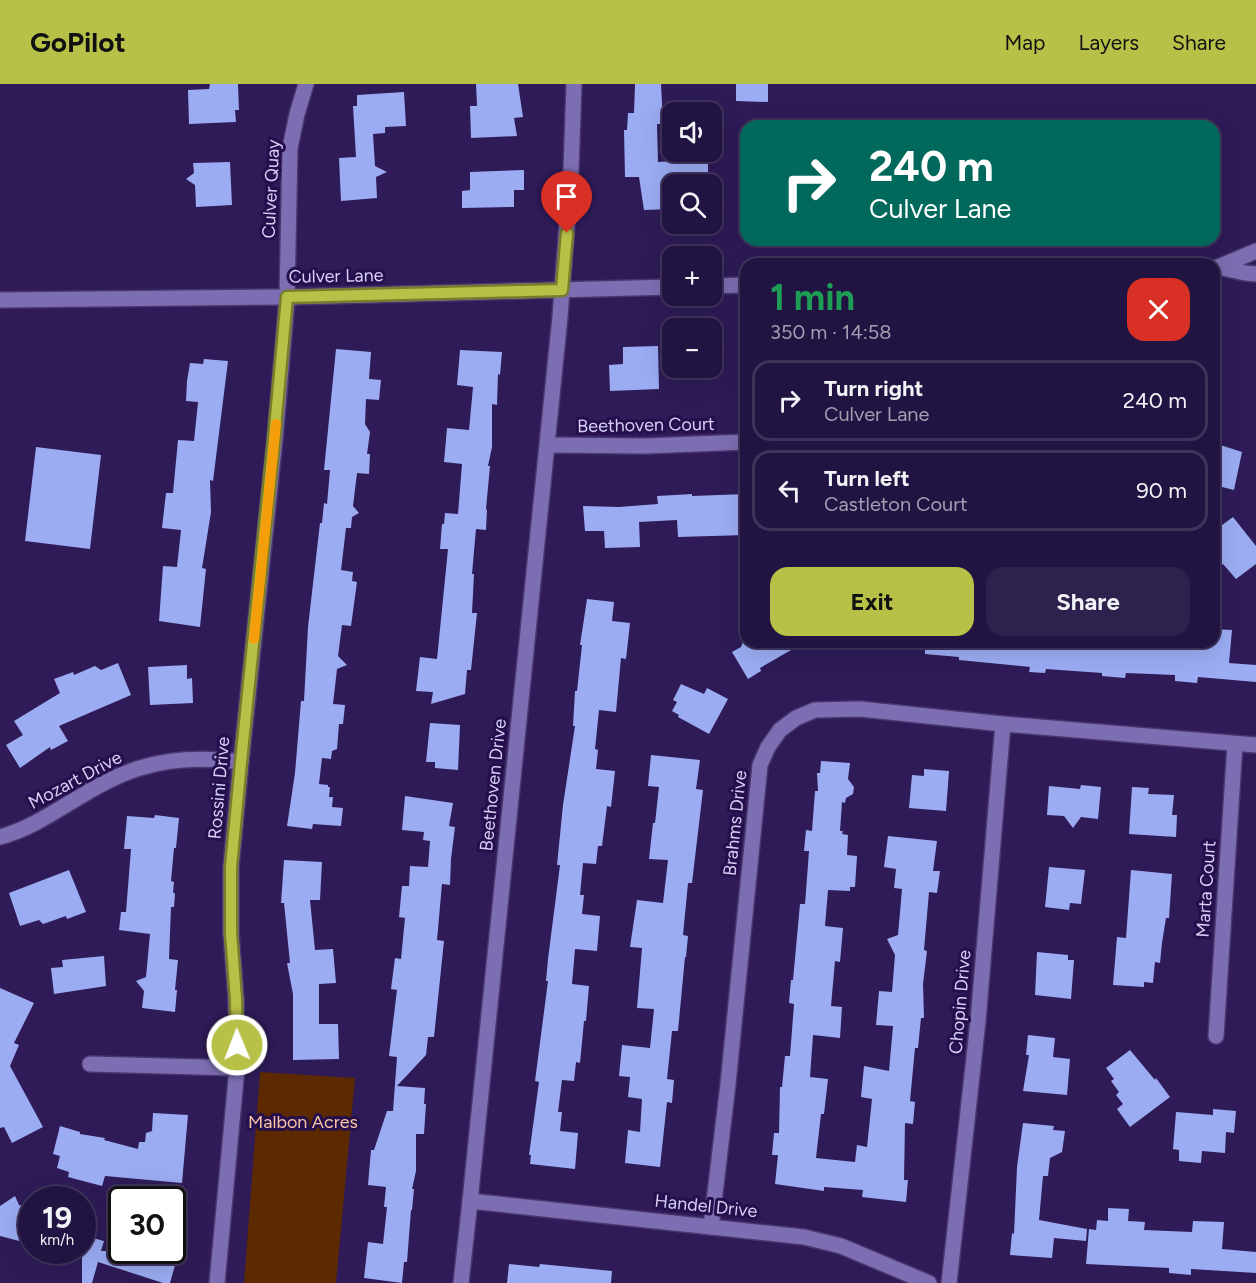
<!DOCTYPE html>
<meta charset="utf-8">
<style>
body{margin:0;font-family:Figtree,sans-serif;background:#2e214d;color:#f1f3f6;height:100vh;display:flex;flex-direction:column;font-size:22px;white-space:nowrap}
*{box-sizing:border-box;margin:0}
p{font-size:20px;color:#a29eb2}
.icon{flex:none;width:33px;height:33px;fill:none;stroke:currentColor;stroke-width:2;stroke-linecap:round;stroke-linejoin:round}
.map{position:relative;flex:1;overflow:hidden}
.drawer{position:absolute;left:740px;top:174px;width:480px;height:390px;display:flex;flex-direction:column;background:#221442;border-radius:18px;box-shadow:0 6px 24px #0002,0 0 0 2px #3f335b}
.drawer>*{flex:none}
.hud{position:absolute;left:740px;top:36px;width:480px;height:126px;border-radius:18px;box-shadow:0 6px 24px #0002,0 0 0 2px #3f335b;background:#00695c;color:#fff;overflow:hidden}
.tools{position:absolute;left:662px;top:18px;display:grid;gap:12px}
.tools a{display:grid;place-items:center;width:60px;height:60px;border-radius:12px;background:#221442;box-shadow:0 6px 24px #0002,0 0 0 2px #3f335b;font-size:30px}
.speed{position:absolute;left:18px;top:1102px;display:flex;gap:12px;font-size:30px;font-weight:700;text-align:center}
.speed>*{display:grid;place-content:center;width:78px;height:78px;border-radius:50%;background:#221442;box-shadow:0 6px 24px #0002,0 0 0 2px #3f335b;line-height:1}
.speed small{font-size:15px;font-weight:400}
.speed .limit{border:3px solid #111;border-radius:9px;background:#fff;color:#111}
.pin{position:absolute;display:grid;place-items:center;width:51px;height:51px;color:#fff;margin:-62px -26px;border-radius:50% 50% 50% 0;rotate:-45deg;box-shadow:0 0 6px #0007}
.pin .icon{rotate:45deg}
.me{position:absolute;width:66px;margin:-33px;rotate:359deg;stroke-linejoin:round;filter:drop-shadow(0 0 4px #0008)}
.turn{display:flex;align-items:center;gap:21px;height:126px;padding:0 30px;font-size:27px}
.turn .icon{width:78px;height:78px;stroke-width:2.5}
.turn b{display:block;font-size:42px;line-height:51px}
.round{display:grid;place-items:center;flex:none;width:63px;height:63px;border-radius:18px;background:#2e214d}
.head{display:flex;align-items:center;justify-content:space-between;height:102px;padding:0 30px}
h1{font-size:36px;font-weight:700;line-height:45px;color:#1e9e55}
.action{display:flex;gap:12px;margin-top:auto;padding:12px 30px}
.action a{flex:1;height:69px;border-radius:18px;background:#b7c147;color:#111;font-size:24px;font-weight:700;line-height:69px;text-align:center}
.action a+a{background:#2e214d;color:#f1f3f6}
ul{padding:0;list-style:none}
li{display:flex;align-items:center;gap:18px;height:81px;margin:0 12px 9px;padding:0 18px;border:3px solid #3f335b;border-radius:18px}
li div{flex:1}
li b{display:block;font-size:22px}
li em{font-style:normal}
header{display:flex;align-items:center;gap:36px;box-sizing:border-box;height:84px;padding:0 30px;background:#b7c147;color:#111}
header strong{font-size:28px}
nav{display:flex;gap:33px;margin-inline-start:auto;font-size:21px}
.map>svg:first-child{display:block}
</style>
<header>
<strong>GoPilot</strong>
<nav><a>Map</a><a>Layers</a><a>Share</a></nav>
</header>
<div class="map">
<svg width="1256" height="1199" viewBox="0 0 1256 1199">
<rect width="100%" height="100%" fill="#2e1b58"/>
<polygon fill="#5c2900" points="260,988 355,994 336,1199 244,1199"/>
<g fill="#9bacf3">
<polygon points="210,0 238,0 239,26 235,26 236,38 189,40 188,6 209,5"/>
<polygon points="476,0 518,0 523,33 514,34 517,52 471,54 470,22 477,22"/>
<polygon points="635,0 661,0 663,40 657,40 658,78 691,76 691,74 708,74 708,99 672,100 672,125 644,126 639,93 625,93 624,46 627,46 628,29 634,29"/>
<polygon points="736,0 768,0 768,18 736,17"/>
<polygon points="404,8 406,42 385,43 385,49 373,50 375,82 387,88 376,93 377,114 341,117 339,74 356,73 353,22 357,22 357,11"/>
<polygon points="230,78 232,121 196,123 195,101 186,95 194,89 193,79"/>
<polygon points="524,86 524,106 514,106 514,123 462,124 462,107 470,106 470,88"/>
<polygon points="658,262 659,305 610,307 609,281 623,280 623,263"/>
<polygon points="336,265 371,268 369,295 381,296 379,316 366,315 365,340 370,348 367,370 370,370 369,390 357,389 353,422 359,429 352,433 351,444 346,444 341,486 353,488 352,497 357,498 351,542 342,541 338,572 347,581 337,585 333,620 345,621 343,640 339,640 337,665 332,667 331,675 322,674 319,700 328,701 328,703 330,703 329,713 333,713 332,723 343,724 341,742 313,740 312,745 287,742 295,689 301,617 304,617 308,543 320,439 322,439 324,419 327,420 330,386 324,386"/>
<polygon points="460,266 502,268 500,291 498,290 497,321 492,320 492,363 488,382 490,382 486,425 487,426 486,446 476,445 472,490 474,490 472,529 477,529 471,586 467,586 465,610 431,620 433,608 416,607 420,573 437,575 448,465 440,465 442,440 444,440 445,429 458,430 462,380 444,378 447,344 469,346 473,303 457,301"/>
<polygon points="204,275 228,277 213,397 210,396 211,428 202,484 206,485 200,543 159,537 163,482 177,483 181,446 162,444 166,409 173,409 178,356 194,357 198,318 186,317 187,297 190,279 203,280"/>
<polygon points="1214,359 1242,368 1234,406 1214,401"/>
<polygon points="36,363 101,371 90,465 25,457"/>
<polygon points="692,410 692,412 746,410 746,451 678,453 677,436 639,438 640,463 605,464 604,447 585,447 583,422 619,423 658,420 657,412"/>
<polygon points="1233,433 1256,462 1256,480 1236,495 1223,480 1214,487 1214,447"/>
<polygon points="587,515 614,518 612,537 630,539 626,575 621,574 616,628 599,626 595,665 598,666 596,685 615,687 611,723 607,722 602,762 598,762 596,780 583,779 580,811 584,811 582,830 600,832 597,867 575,865 572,900 589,902 586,937 584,937 580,979 576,978 574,997 562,996 558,1028 562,1028 560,1047 578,1049 575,1085 530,1080 531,1071 529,1071 539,998 535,997 548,897 546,897 548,875 560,781 557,781 563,721 575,642 573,642 575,607 577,607 582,561 580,561"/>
<polygon points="1214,545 1232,546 1229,579 1256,581 1256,598 1198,593 1197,599 1175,597 1175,591 1126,589 1125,594 1102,592 1102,589 1046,585 1045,589 1029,588 1030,583 959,576 959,573 925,570 925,558 1009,558 1009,561 1046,564 1047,558 1067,558 1069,560 1105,563 1106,558 1214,558"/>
<polygon points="743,558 805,558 760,584 761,587 748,595 732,568 741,563"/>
<polygon points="118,579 131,611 59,642 68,657 51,666 50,663 20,684 6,661 23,651 14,637 60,609 54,595 73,588 74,591 95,582 101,586"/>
<polygon points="187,581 187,595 192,594 193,619 150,621 148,583"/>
<polygon points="681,600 704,610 707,604 728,615 709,650 678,633 679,631 672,627 677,618 673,616"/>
<polygon points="430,639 460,641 458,686 435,684 435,678 426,678"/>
<polygon points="651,671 700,676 696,705 703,706 692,799 688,799 683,851 688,852 686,873 685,873 678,947 672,947 667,995 674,996 672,1019 667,1018 660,1083 625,1079 628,1046 640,1048 642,1015 628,1013 630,993 619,992 622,961 650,964 654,925 637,924 642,864 630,863 637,816 663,819 668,776 649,775 653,739 655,739 659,703 648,702"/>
<polygon points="821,677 850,679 848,695 854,703 853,710 846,714 845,719 842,718 840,747 843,747 842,750 848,751 847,771 857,772 855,803 850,803 850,807 828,806 825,842 843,844 840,878 835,877 831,922 842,923 840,954 813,951 810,993 828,995 824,1030 821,1030 816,1074 855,1078 857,1061 867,1063 872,1015 861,1013 864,982 889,987 893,942 876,941 879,907 892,908 895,871 887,855 898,851 902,805 894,804 896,785 884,783 888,752 937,757 933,787 940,787 937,809 929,808 924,866 927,867 923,900 924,934 921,934 918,964 915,964 910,1017 915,1018 913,1040 905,1039 904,1096 908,1096 906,1118 862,1113 863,1106 824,1103 824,1107 775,1100 778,1071 772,1071 774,1049 779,1049 780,1003 782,1003 785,972 790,972 794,920 789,919 791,896 793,896 800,820 805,820 809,767 804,767 806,746 812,747 815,707 818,707 817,689 820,689"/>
<polygon points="924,685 949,687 946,727 909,724 912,691 924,692"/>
<polygon points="1081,701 1101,703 1098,735 1081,733 1073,744 1064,732 1047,731 1049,702 1080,705"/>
<polygon points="1132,703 1149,704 1148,710 1174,711 1172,731 1177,731 1176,753 1129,750"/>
<polygon points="405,712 453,719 449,742 455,743 451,775 450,801 442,800 437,856 444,857 434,953 428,953 426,971 397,1002 425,1004 424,1020 426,1020 424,1050 416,1050 416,1087 412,1105 414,1105 412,1126 411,1126 407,1178 404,1178 402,1199 364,1194 368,1158 383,1160 387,1123 384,1123 386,1103 368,1101 371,1066 374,1066 387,1027 393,1027 397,973 389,972 397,906 391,905 395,874 401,875 405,834 399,833 402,802 409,802 410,782 428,783 430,757 423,756 424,748 402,746"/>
<polygon points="155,731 179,734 176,764 174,764 171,797 174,798 173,808 175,810 174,823 171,823 169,875 178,876 175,906 177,906 175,928 142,924 144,907 136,897 146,893 150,850 119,846 121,828 126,828 131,765 124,765 127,732 154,734"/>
<polygon points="284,776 322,778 320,816 310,816 315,866 333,865 336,899 319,900 319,940 338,940 339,975 293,976 293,910 287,879 290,879 284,819 281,819"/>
<polygon points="1049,783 1085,786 1081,820 1070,819 1069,826 1045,823"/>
<polygon points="69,786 86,828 67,835 66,832 43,840 39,836 20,842 9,809"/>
<polygon points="1131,786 1172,790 1169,834 1166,834 1162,859 1160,879 1155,878 1153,899 1144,898 1144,903 1113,901 1117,853 1126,854"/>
<polygon points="1037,868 1068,871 1068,876 1074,876 1071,915 1035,911"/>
<polygon points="104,872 106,902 54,910 51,884 63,883 62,876"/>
<polygon points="0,904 34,919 14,959 19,961 10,982 43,1043 12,1059 4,1043 0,1044"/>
<polygon points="1028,951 1055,954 1053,973 1070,975 1067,1011 1023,1007 1029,971 1026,971"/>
<polygon points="1130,966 1155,996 1156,994 1170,1013 1130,1043 1117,1025 1123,1020 1116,1011 1119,1008 1111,997 1114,995 1106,984"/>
<polygon points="1213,1025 1236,1027 1234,1049 1226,1048 1225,1069 1202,1067 1201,1079 1179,1077 1179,1066 1173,1065 1176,1028 1213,1031"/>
<polygon points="153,1029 188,1031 182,1099 105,1092 102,1102 68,1093 69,1088 57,1084 60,1072 53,1070 60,1042 80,1048 80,1050 105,1054 104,1056 138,1065 139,1058 145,1058 146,1049 152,1047"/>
<polygon points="1023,1039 1054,1042 1053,1046 1065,1047 1062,1068 1050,1074 1048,1092 1043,1092 1039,1136 1087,1145 1086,1157 1054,1154 1052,1174 1010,1171 1012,1149 1014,1150 1017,1083"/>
<polygon points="15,1112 19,1121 32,1125 32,1145 27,1159 0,1152 0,1122"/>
<polygon points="1108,1124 1129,1125 1128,1137 1145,1138 1144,1146 1192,1148 1193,1137 1224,1138 1222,1165 1256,1168 1256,1189 1191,1185 1191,1191 1169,1189 1169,1184 1086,1180 1089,1145 1096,1146 1097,1136 1108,1137"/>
<polygon points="82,1151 104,1157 101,1167 151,1167 177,1174 170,1199 163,1199 98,1178 92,1199 82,1199 82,1173 75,1171 75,1167 82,1167"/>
<polygon points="509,1180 539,1183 540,1180 612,1187 611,1199 507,1199"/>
</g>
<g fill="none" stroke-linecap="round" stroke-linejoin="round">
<g stroke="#49366c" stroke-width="18">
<g id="minor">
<polyline points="1218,183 1245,189 1256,190"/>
<polyline points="1214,184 1218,183 1256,167"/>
<polyline points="711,202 746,201"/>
<polyline points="0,216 287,213 672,203"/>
<polyline points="548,361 645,362 746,358"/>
<path d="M0 753C40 742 70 716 106 698 150 675 192 672 241 678"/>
<polyline points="1216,952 1235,660"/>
<polyline points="90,980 237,984"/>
<polyline points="470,1117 804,1153 841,1162 929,1199"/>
<polyline points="711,1143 728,1000 760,681 768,663 780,646 796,634 815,626 860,625 1003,640 1256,661"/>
<polyline points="217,1199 237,984 236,915 231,849 231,783 241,678 275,355 285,239 287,213 290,64 297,30 306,0"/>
<polyline points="461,1199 470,1117 560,233 571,87 574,0"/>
<polyline points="949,1199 978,937 1003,640"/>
</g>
</g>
<use href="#minor" stroke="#7d6db2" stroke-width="15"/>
</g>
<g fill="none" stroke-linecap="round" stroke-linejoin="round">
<g stroke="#777d2e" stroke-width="15">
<polyline id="route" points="237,961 236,915 231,849 231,783 241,678 274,355 287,213 562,206 567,149"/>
</g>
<use href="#route" stroke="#b7c147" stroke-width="10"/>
<polyline stroke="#f59e0b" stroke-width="10" points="254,555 276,340"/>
</g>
<g text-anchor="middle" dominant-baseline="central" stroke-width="6" stroke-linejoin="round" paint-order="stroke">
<g font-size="18" fill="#d6d0f6" stroke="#250f4c">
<text transform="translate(271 105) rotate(-87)">Culver Quay</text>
<text transform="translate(336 192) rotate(-1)">Culver Lane</text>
<text transform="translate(646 341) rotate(-1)">Beethoven Court</text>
<text transform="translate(75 696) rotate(-28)">Mozart Drive</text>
<text transform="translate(493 701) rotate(-84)">Beethoven Drive</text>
<text transform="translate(219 704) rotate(-85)">Rossini Drive</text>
<text transform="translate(735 739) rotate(-84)">Brahms Drive</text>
<text transform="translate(1206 805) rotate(-86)">Marta Court</text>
<text transform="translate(960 918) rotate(-85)">Chopin Drive</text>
<text transform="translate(706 1122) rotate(6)">Handel Drive</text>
</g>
<g font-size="18" fill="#fac5a4" stroke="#250f4c">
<text x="303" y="1038">Malbon Acres</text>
</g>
</g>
</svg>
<div class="tools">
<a><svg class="icon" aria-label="sound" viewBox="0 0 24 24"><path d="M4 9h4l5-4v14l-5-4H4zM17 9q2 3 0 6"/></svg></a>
<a><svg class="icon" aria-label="search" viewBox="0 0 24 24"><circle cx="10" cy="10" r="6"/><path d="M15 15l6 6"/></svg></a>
<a>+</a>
<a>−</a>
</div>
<div class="speed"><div>19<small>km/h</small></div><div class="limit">30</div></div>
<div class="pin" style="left:567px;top:149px;background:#d93025"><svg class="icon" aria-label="arrive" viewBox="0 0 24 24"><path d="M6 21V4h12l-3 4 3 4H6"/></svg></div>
<svg class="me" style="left:237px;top:961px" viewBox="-20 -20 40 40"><circle r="17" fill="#b7c147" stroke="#fff" stroke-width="3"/><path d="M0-11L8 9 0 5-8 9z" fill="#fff"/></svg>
<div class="hud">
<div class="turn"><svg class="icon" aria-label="right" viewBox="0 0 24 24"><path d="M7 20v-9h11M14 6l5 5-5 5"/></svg><div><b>240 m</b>Culver Lane</div></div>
</div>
<section class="drawer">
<div class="head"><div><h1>1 min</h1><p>350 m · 14:58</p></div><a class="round" style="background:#d93025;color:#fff"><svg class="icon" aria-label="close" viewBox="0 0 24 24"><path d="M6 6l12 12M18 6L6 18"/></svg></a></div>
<ul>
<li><svg class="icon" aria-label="right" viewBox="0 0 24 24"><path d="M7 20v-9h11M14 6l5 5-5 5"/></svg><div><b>Turn right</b><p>Culver Lane</p></div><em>240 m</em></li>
<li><svg class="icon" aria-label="left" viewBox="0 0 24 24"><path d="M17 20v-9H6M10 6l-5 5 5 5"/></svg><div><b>Turn left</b><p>Castleton Court</p></div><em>90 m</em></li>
</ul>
<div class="action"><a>Exit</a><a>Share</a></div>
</section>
</div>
